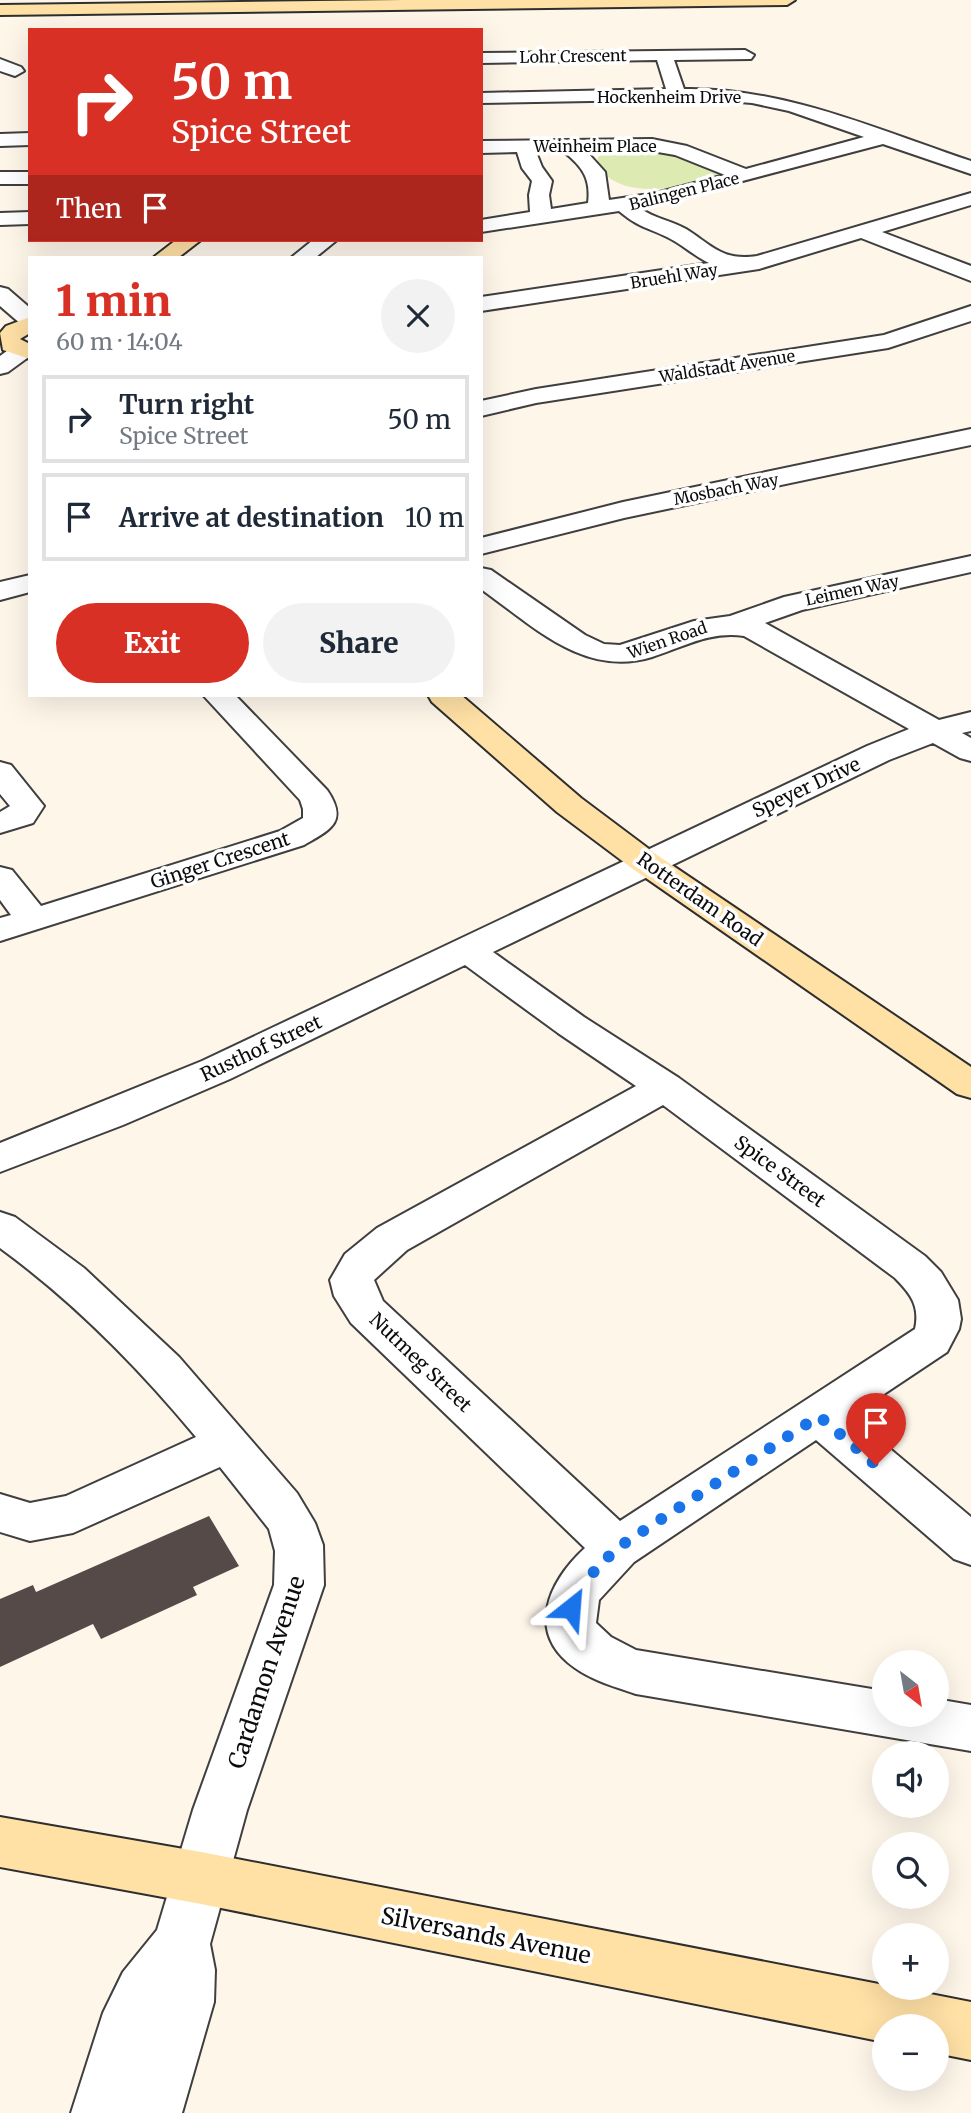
<!DOCTYPE html>
<meta charset="utf-8">
<style>
body{margin:0;font-family:Merriweather,serif;background:#f2f2f3;color:#1f2937;height:100vh;display:flex;flex-direction:column;font-size:26px;white-space:nowrap}
*{box-sizing:border-box;margin:0}
p{font-size:23px;color:#747a83}
.icon{flex:none;width:38px;height:38px;fill:none;stroke:currentColor;stroke-width:2;stroke-linecap:round;stroke-linejoin:round}
.map{position:relative;flex:1;overflow:hidden}
.panel{position:absolute;left:28px;top:256px;width:455px;height:441px;display:flex;flex-direction:column;background:#fff;border-radius:0px;box-shadow:0 7px 28px #0002}
.panel>*{flex:none}
.hud{position:absolute;left:28px;top:28px;width:455px;height:214px;border-radius:0px;box-shadow:0 7px 28px #0002;background:#d93025;color:#fff;overflow:hidden}
.needle{width:46px;rotate:149deg}
.buttons{position:absolute;left:872px;top:1650px;display:grid;gap:14px}
.buttons a{display:grid;place-items:center;width:77px;height:77px;border-radius:50%;background:#fff;box-shadow:0 7px 28px #0002;font-size:35px}
.pin{position:absolute;display:grid;place-items:center;width:60px;height:60px;color:#fff;margin:-72px -30px;border-radius:50% 50% 50% 0;rotate:-45deg;box-shadow:0 0 7px #0007}
.pin .icon{rotate:45deg}
.me{position:absolute;width:77px;margin:-38px;rotate:28deg;stroke-linejoin:round;filter:drop-shadow(0 0 5px #0008)}
.turn{display:flex;align-items:center;gap:24px;height:147px;padding:0 28px;font-size:32px}
.turn .icon{width:91px;height:91px;stroke-width:2.5}
.turn b{display:block;font-size:49px;line-height:60px}
.then{display:flex;align-items:center;height:66px;padding:0 28px;background:#0003;gap:14px;font-size:26px}
.round{display:grid;place-items:center;flex:none;width:74px;height:74px;border-radius:37px;background:#f2f2f3}
.summary{display:flex;align-items:center;justify-content:space-between;height:119px;padding:0 28px}
h1{font-size:42px;font-weight:800;line-height:52px;color:#d93025}
.primary-button{display:flex;gap:14px;margin-top:auto;padding:14px 28px}
.primary-button a{flex:1;height:80px;border-radius:42px;background:#d93025;color:#fff;font-size:28px;font-weight:800;line-height:80px;text-align:center}
.primary-button a+a{background:#f2f2f3;color:#1f2937}
ul{padding:0;list-style:none}
li{display:flex;align-items:center;gap:21px;height:88px;margin:0 14px 10px;padding:0 14px;border:4px solid #e0e1e3;border-radius:0px}
li div{flex:1}
li b{display:block;font-size:26px}
li em{font-style:normal}
.map>svg:first-child{display:block}
</style>
<div class="map">
<svg width="971" height="2113" viewBox="0 0 971 2113">
<rect width="100%" height="100%" fill="#fff6ea"/>
<path fill="#ddebb3" d="M656 147 731 175C694 184 623 206 597 165L598 157 606 151Z"/>
<polygon fill="#554a48" points="209,1516 239,1566 193,1587 197,1595 101,1639 93,1624 0,1667 0,1599 33,1585 36,1592"/>
<g fill="none" stroke-linecap="round" stroke-linejoin="round">
<g stroke="#3f3f3f" stroke-width="4">
<g id="street">
<path d="M745 50 754 55 751 59 674 60 684 89C784 87 878 130 971 161V174L883 144 640 208C655 219 670 220 686 229 713 246 722 261 757 256L971 193V205L882 232 971 266V281L861 238 759 269 481 311V297L709 263C694 256 682 244 667 237 646 227 638 227 619 211L481 232V220L530 212 529 195 532 181 522 168 517 152 481 153V141L652 139 687 146 746 169 864 137 789 111 752 103 701 99 481 103V93L666 89 657 60 481 63V53ZM652 151 675 155 725 175 656 193 609 200 605 172 587 152ZM536 152H564C583 167 591 179 588 203L551 209 549 195 552 181 542 167Z"/>
<polygon points="0,59 21,67 24,71 15,76 0,71"/>
<polygon points="30,133 30,145 0,146 0,134"/>
<rect x="0" y="172" width="30" height="12"/>
<polygon points="30,212 30,224 0,225 0,213"/>
<polygon points="313,240 337,240 316,257 292,257"/>
<polygon points="0,287 8,289 30,308 30,327 22,325 0,306"/>
<polygon points="971,306 971,321 888,348 536,403 481,416 481,401 536,389 884,335"/>
<polygon points="23,343 30,345 30,356 8,372 0,374 0,356 15,345"/>
<polygon points="971,429 971,445 624,518 481,554 481,538 623,502"/>
<path d="M971 556V572L802 610 765 623 939 720 971 712V731L962 733 971 738V761L960 758 933 743 889 760 493 952 584 1017 679 1078 925 1256 941 1272 958 1300 961 1319 959 1329 947 1352 851 1416 971 1517V1565L954 1559 816 1440 634 1562 599 1600 596 1623 611 1637 636 1650 884 1691V1715H936V1699L971 1705V1751L636 1694C616 1687 593 1681 575 1668 525 1633 548 1582 585 1548L351 1323 334 1296 330 1280 345 1254 377 1228 636 1086 558 1033 465 965 230 1079 123 1125 0 1172V1143L202 1061 867 746 909 729 744 636C709 631 684 647 652 657 584 678 533 626 481 589V568L491 570 585 635 604 644 620 645 694 621 730 616 784 597ZM663 1105 895 1278C911 1294 920 1306 915 1329L620 1521 383 1301 374 1280 407 1250Z"/>
<polygon points="30,575 30,592 0,600 0,582"/>
<path d="M203 695H235L327 790C349 822 330 830 304 845L0 941V918L11 915 0 900V867L12 870 41 906 280 831 303 818V809L300 800Z"/>
<polygon points="0,762 11,765 44,806 33,823 0,833 0,812 10,806 0,794"/>
<path d="M0 1212 15 1217 84 1268 179 1357 297 1493 315 1523 323 1545 324 1585 247 1810 210 1944 215 1970 214 2002 182 2113H71L103 2013 123 1972 157 1930 193 1810 274 1585 275 1551 269 1529 220 1467 73 1533 30 1541 0 1532V1494L30 1503 66 1496 196 1437C138 1367 74 1302 0 1248Z"/>
</g>
</g>
<g stroke="#2e2e2e" stroke-width="4">
<g id="secondary">
<polygon points="402,0 795,0 787,5 0,15 0,5"/>
<polygon points="176,240 201,240 179,257 154,257"/>
<polygon points="30,317 30,333 20,339 30,344 30,359 3,350 0,333 6,326"/>
<polygon points="428,695 461,695 581,798 657,855 971,1067 971,1098 957,1094 633,869 557,812 432,702"/>
<polygon points="0,1817 201,1852 884,1985 884,1988 900,1988 971,2002 971,2060 936,2053 936,2026 884,2026 884,2042 201,1904 0,1867"/>
</g>
</g>
<use href="#street" fill="#fff" fill-rule="evenodd"/>
<use href="#secondary" fill="#ffe0a5" fill-rule="evenodd"/>
</g>
<g fill="none" stroke-linecap="round" stroke-linejoin="round">
<polyline stroke="#1a73e8" stroke-width="12" stroke-dasharray="0 21.6" points="571,1608 581,1585 617,1548 819,1416 876,1465"/>
</g>
<g text-anchor="middle" dominant-baseline="central" stroke-width="7" stroke-linejoin="round" paint-order="stroke">
<g font-size="16" fill="#0c0c0c" stroke="#fff">
<text transform="translate(573 56) rotate(-1)">Lohr Crescent</text>
<text x="669" y="97">Hockenheim Drive</text>
<text x="595" y="146">Weinheim Place</text>
<text transform="translate(684 191) rotate(-14)">Balingen Place</text>
<text transform="translate(674 276) rotate(-9)">Bruehl Way</text>
<text transform="translate(727 366) rotate(-9)">Waldstadt Avenue</text>
<text transform="translate(726 489) rotate(-11)">Mosbach Way</text>
<text transform="translate(852 590) rotate(-12)">Leimen Way</text>
<text transform="translate(667 640) rotate(-19)">Wien Road</text>
</g>
<g font-size="19" fill="#0c0c0c" stroke="#fff">
<text transform="translate(806 787) rotate(-25)">Speyer Drive</text>
<text transform="translate(220 860) rotate(-18)">Ginger Crescent</text>
<text transform="translate(700 899) rotate(35)">Rotterdam Road</text>
<text transform="translate(261 1048) rotate(-25)">Rusthof Street</text>
<text transform="translate(780 1171) rotate(36)">Spice Street</text>
<text transform="translate(421 1362) rotate(44)">Nutmeg Street</text>
</g>
<g font-size="23" fill="#0c0c0c" stroke="#fff">
<text transform="translate(266 1672) rotate(-72)">Cardamon Avenue</text>
<text transform="translate(486 1935) rotate(11)">Silversands Avenue</text>
</g>
</g>
</svg>
<div class="buttons">
<a><svg class="needle" viewBox="-14 -14 28 28"><path d="M0-13l5 13h-10z" fill="#e53935"/><path d="M0 13l5-13h-10z" fill="#747a83"/></svg></a>
<a><svg class="icon" aria-label="sound" viewBox="0 0 24 24"><path d="M4 9h4l5-4v14l-5-4H4zM17 9q2 3 0 6"/></svg></a>
<a><svg class="icon" aria-label="search" viewBox="0 0 24 24"><circle cx="10" cy="10" r="6"/><path d="M15 15l6 6"/></svg></a>
<a>+</a>
<a>−</a>
</div>
<div class="pin" style="left:876px;top:1465px;background:#d93025"><svg class="icon" aria-label="arrive" viewBox="0 0 24 24"><path d="M6 21V4h12l-3 4 3 4H6"/></svg></div>
<svg class="me" style="left:571px;top:1608px" viewBox="-20 -20 40 40"><path d="M0-17L14 15 0 8-14 15z" fill="#1a73e8" stroke="#fff" stroke-width="4"/></svg>
<div class="hud">
<div class="turn"><svg class="icon" aria-label="right" viewBox="0 0 24 24"><path d="M7 20v-9h11M14 6l5 5-5 5"/></svg><div><b>50 m</b>Spice Street</div></div>
<div class="then">Then<svg class="icon" aria-label="arrive" viewBox="0 0 24 24"><path d="M6 21V4h12l-3 4 3 4H6"/></svg></div>
</div>
<section class="panel">
<div class="summary"><div><h1>1 min</h1><p>60 m · 14:04</p></div><a class="round"><svg class="icon" aria-label="close" viewBox="0 0 24 24"><path d="M6 6l12 12M18 6L6 18"/></svg></a></div>
<ul>
<li><svg class="icon" aria-label="right" viewBox="0 0 24 24"><path d="M7 20v-9h11M14 6l5 5-5 5"/></svg><div><b>Turn right</b><p>Spice Street</p></div><em>50 m</em></li>
<li><svg class="icon" aria-label="arrive" viewBox="0 0 24 24"><path d="M6 21V4h12l-3 4 3 4H6"/></svg><div><b>Arrive at destination</b></div><em>10 m</em></li>
</ul>
<div class="primary-button"><a>Exit</a><a>Share</a></div>
</section>
</div>
